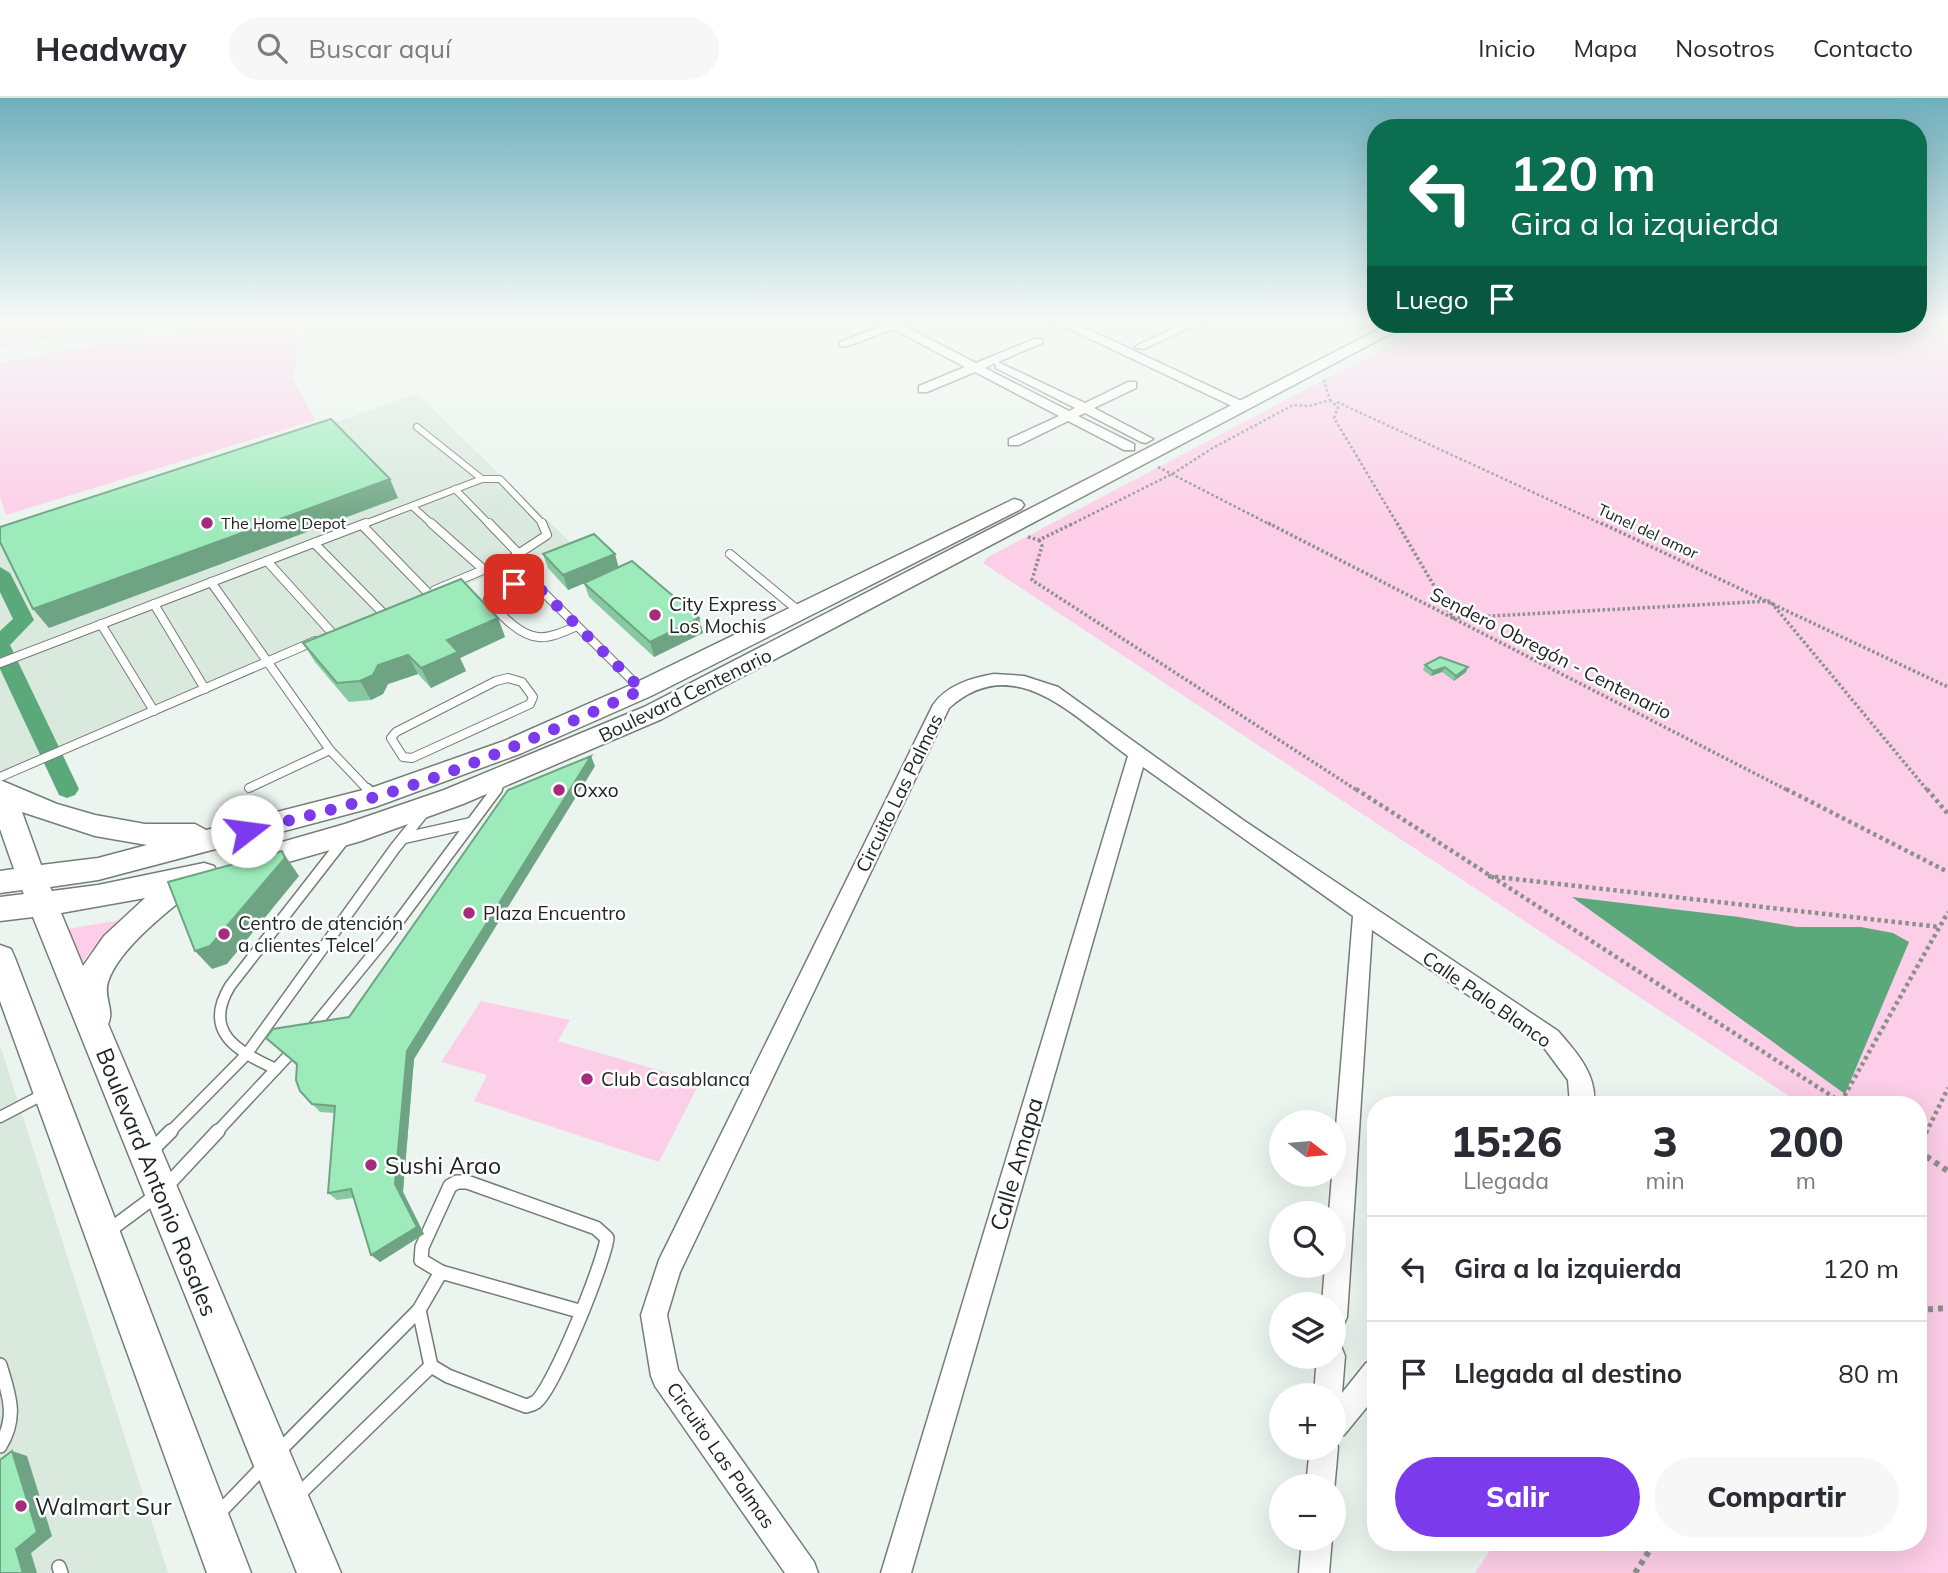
<!DOCTYPE html>
<html lang="es">
<meta charset="utf-8">
<style>
body{margin:0;font-family:Mulish,sans-serif;background:#f7f7f7;color:#2b2b33;height:100vh;display:flex;flex-direction:column;font-size:26px;white-space:nowrap}
*{box-sizing:border-box;margin:0}
p{font-size:23px;color:#7c7c81}
.icon{flex:none;width:38px;height:38px;fill:none;stroke:currentColor;stroke-width:2;stroke-linecap:round;stroke-linejoin:round}
.map{position:relative;flex:1;overflow:hidden}
.side{position:absolute;left:1367px;top:998px;width:560px;height:455px;display:flex;flex-direction:column;background:#fff;border-radius:28px;box-shadow:0 7px 28px #0002}
.side>*{flex:none}
.guide{position:absolute;left:1367px;top:21px;width:560px;height:214px;border-radius:28px;box-shadow:0 7px 28px #0002;background:#0b6e4f;color:#fff;overflow:hidden}
.needle{width:46px;rotate:106deg}
.controls{position:absolute;left:1269px;top:1012px;display:grid;gap:14px}
.controls a{display:grid;place-items:center;width:77px;height:77px;border-radius:50%;background:#fff;box-shadow:0 7px 28px #0002;font-size:35px}
.pin{position:absolute;display:grid;place-items:center;width:60px;height:60px;color:#fff;margin:-30px;border-radius:14px;box-shadow:0 4px 10px #0006}
.me{position:absolute;width:77px;margin:-38px;rotate:75deg;stroke-linejoin:round;filter:drop-shadow(0 0 5px #0008)}
.turn{display:flex;align-items:center;gap:24px;height:147px;padding:0 28px;font-size:32px}
.turn .icon{width:91px;height:91px;stroke-width:2.5}
.turn b{display:block;font-size:49px;line-height:60px}
.then{display:flex;align-items:center;height:66px;padding:0 28px;background:#0003;gap:14px;font-size:26px}
.eta{display:flex;justify-content:space-evenly;align-items:center;height:119px;text-align:center}
.eta b{font-size:42px;font-weight:800;line-height:49px}
.action{display:flex;gap:14px;margin-top:auto;padding:14px 28px}
.action a{flex:1;height:80px;border-radius:42px;background:#7c3aed;color:#fff;font-size:28px;font-weight:800;line-height:80px;text-align:center}
.action a+a{background:#f7f7f7;color:#2b2b33}
ul{padding:0;list-style:none}
li{display:flex;align-items:center;gap:21px;height:105px;padding:0 28px;border-top:2px solid #e1e1e2}
li div{flex:1}
li b{display:block;font-size:26px}
li em{font-style:normal}
header{display:flex;align-items:center;gap:42px;box-sizing:border-box;height:98px;padding:0 35px;background:#fff;border-bottom:2px solid #e1e1e2}
header strong{font-size:33px}
nav{display:flex;gap:38px;margin-inline-start:auto;font-size:24px}
.search{width:490px;height:63px;background:#f7f7f7;display:flex;align-items:center;gap:18px;box-sizing:border-box;padding:0 24px;border-radius:38px;color:#7c7c81;font-size:26px}
.map>svg:first-child{display:block}
</style>
<header>
<strong>Headway</strong>
<div class="search"><svg class="icon" aria-label="search" viewBox="0 0 24 24"><circle cx="10" cy="10" r="6"/><path d="M15 15l6 6"/></svg>Buscar aquí</div>
<nav><a>Inicio</a><a>Mapa</a><a>Nosotros</a><a>Contacto</a></nav>
</header>
<div class="map">
<svg width="1948" height="1475" viewBox="0 0 1948 1475">
<rect width="100%" height="100%" fill="#ebf4ee"/>
<g fill="#d9e9de">
<polygon points="417,296 571,445 0,673 0,441"/>
<polygon points="0,947 168,1475 0,1475"/>
</g>
<g fill="#fdcee7">
<polygon points="0,220 97,220 100,232 0,251"/>
<polygon points="232,220 303,220 293,281 315,322 6,417 0,400 0,265"/>
<polygon points="1918,220 1948,220 1948,1475 1475,1475 1496,1444 1918,1444 1918,1006 1801,1006 983,465 988,459 1430,226 1918,226"/>
<path d="M127 821C106 836 89 852 76 874L61 832Z"/>
<polygon points="481,903 570,922 558,943 700,984 659,1064 474,1003 487,977 441,964"/>
</g>
<polygon fill="#5ba87b" points="1572,799 1739,819 1797,829 1861,829 1893,835 1909,844 1845,996"/>
<g fill="none" stroke-linecap="round" stroke-linejoin="round">
<polygon fill="#5ba87b" fill-rule="evenodd" points="0,469 10,475 34,522 10,547 79,691 75,697 67,700 59,697 0,571 0,533 13,521 0,494"/>
<g stroke="#757d77" stroke-width="8">
<g id="service-far3">
<polyline points="482,381 500,381 544,427"/>
<polyline points="455,391 490,427"/>
<polyline points="412,408 433,427"/>
<polyline points="362,427 482,381 417,329"/>
</g>
</g>
<g stroke="#757d77" stroke-width="10">
<g id="service-far2">
<polyline points="431,425 483,471"/>
<polyline points="489,425 519,456"/>
<polyline points="362,427 428,495"/>
<polyline points="314,445 382,514"/>
<polyline points="730,456 800,514"/>
<polyline points="267,463 333,536"/>
<polyline points="211,484 330,652 369,693"/>
<polyline points="435,492 512,460 547,437 542,425"/>
<polyline points="154,506 205,591"/>
<polyline points="101,526 154,613"/>
<path d="M577 528C546 542 533 546 507 522 500 515 492 510 488 501 503 485 522 483 541 492L642 592"/>
<polyline points="0,565 366,425"/>
<polygon points="508,580 522,584 533,599 530,606 412,660 403,659 391,640 396,634 496,583"/>
<polyline points="0,679 315,543"/>
<polyline points="249,690 330,652"/>
<polyline points="495,693 504,681"/>
</g>
</g>
<g stroke="#757d77" stroke-width="13">
<g id="service-far1">
<polyline points="367,691 375,699"/>
<polyline points="404,740 471,725"/>
<polyline points="310,933 386,840 497,691"/>
<path d="M276 971C237 953 202 934 230 888L346 739"/>
<polyline points="0,1019 46,995"/>
<polyline points="169,1035 246,957 395,750 424,714"/>
<polyline points="216,1035 287,959"/>
</g>
</g>
<g stroke="#757d77" stroke-width="16">
<g id="service">
<polyline points="151,1053 171,1033"/>
<polyline points="107,1134 161,1094 218,1033"/>
<polyline points="419,1212 431,1268"/>
<path d="M0 1267C9 1297 18 1319 0 1348"/>
<polyline points="278,1354 419,1212 441,1174"/>
<path d="M297 1398 431 1268 448 1278 526 1308C530 1307 533 1306 536 1304 554 1289 604 1165 607 1140L596 1130 467 1084H457L450 1088 422 1149 421 1162 441 1174 579 1213"/>
<polyline points="217,1417 265,1367"/>
<polyline points="59,1469 61,1475"/>
</g>
</g>
<g stroke="#757d77" stroke-width="3">
<g id="minor">
<path d="M874 220H888L894 223 917 220 903 227 976 265 1034 241H1042V245L998 264 1085 305 1128 284H1136V290L1094 310 1153 341 1146 345 1141 344 1085 315 1078 318 1134 346V352H1124L1068 323 1019 347H1009V341L1059 318 975 274 927 294H919V288L965 269 893 231 848 248H840V244L884 227ZM995 265 996 270 1075 310 1069 313 985 270Z"/>
<polygon points="1195,220 1210,220 1144,251 1134,249"/>
<path d="M994 576 1024 578 1058 589 1243 722 1558 933C1576 954 1597 976 1594 1006H1570L1568 982 1542 947 1372 832 1347 1219 1343 1228 1334 1232V1206H1322L1325 1167H1334V1115H1329L1353 818 1143 669 911 1475H881L1128 658C1075 620 1014 551 949 610L680 1174 667 1217 678 1272 814 1464 818 1475H785L655 1288 651 1278 641 1217 659 1162 933 607C947 587 971 580 994 576Z"/>
<polygon points="1334,1245 1341,1248 1345,1258 1342,1295 1366,1265 1376,1261 1376,1298 1344,1337 1335,1341 1338,1349 1334,1393 1334,1388 1306,1388 1310,1349 1334,1349 1334,1297 1314,1297 1317,1258 1334,1258"/>
<polygon points="1302,1440 1332,1440 1329,1475 1299,1475"/>
</g>
</g>
<g stroke="#757d77" stroke-width="3">
<polygon id="tertiary" points="1046,220 1064,220 1250,307 1248,310 1236,310"/>
</g>
<g stroke="#757d77" stroke-width="3">
<g id="secondary">
<polygon points="1389,226 1409,226 662,621 463,706 361,743 247,776 237,773 233,765 237,757 345,726 444,692 644,609"/>
<path d="M1014 401 1021 403 1024 407 1021 411 651 598 522 655 375 709 98 782 50 789 52 793 98 787 204 765 214 768 218 776 214 784C210 785 202 786 199 789 172 809 118 851 108 884 103 899 115 912 108 926L341 1475H297L33 819 0 823V799L24 796 22 792 0 795V773L14 771 0 731V682L57 706 95 717 145 726H195L206 732 371 690 504 643 633 586ZM22 714 95 738 147 747 98 760 41 767ZM145 800 104 838 83 868 61 815Z"/>
<polygon points="0,847 11,851 15,860 251,1475 207,1475 0,903"/>
</g>
</g>
<g stroke="#8a918d" stroke-width="2.5" stroke-dasharray="2.5 2.5" stroke-linecap="butt">
<polyline points="1330,302 1338,309 1334,320 1398,427"/>
<polyline points="1337,304 1604,427"/>
<polyline points="1158,369 1271,427"/>
<polyline points="1070,427 1174,375 1211,351 1293,307 1309,308 1330,302 1324,282"/>
</g>
<g stroke="#8a918d" stroke-width="3.5" stroke-dasharray="2.5 2.5" stroke-linecap="butt">
<polyline points="1268,425 1789,693"/>
<polyline points="1397,425 1453,520 1770,503 1928,693"/>
<polyline points="1601,425 1948,589"/>
<polyline points="1028,439 1039,442 1074,425"/>
<polyline points="1039,442 1042,448 1032,482 1358,693"/>
</g>
<g stroke="#8a918d" stroke-width="4.5" stroke-dasharray="3.5 3.5" stroke-linecap="butt">
<polyline points="1356,691 1844,1006"/>
<polyline points="1786,691 1948,774"/>
<polyline points="1927,691 1948,716"/>
<polyline points="1488,778 1940,829"/>
<polyline points="1841,1004 1948,814"/>
<polyline points="1926,1035 1948,990"/>
</g>
<g stroke="#8a918d" stroke-width="6" stroke-dasharray="5 5" stroke-linecap="butt">
<polyline points="1918,1050 1926,1033"/>
<polyline points="1918,1053 1948,1073"/>
<polyline points="1918,1212 1948,1210"/>
<polyline points="1635,1475 1655,1444"/>
</g>
<use href="#service-far3" stroke="#fff" stroke-width="6"/>
<use href="#service-far2" stroke="#fff" stroke-width="8"/>
<use href="#service-far1" stroke="#fff" stroke-width="10"/>
<use href="#service" stroke="#fff" stroke-width="13"/>
<use href="#minor" fill="#fff" fill-rule="evenodd"/>
<use href="#tertiary" fill="#fff" fill-rule="evenodd"/>
<use href="#secondary" fill="#fff" fill-rule="evenodd"/>
</g>
<g fill="#87caa1">
<polygon points="543,456 615,456 618,469 699,520 703,535 654,559 589,499 584,485 568,492 548,470"/>
<polygon points="498,520 505,539 460,560 466,573 431,590 418,576 388,586 383,596 371,602 349,604 315,564 303,545"/>
<polygon points="1440,559 1466,574 1454,583 1442,574 1431,578 1423,572 1425,567"/>
<polygon points="595,668 414,961 403,1094 424,1136 380,1164 353,1100 337,1102 328,1095 334,1015 320,1014 300,993 297,968 266,940 349,919"/>
</g>
<g fill="#6ea483">
<polygon points="390,381 398,400 49,530 33,511"/>
<polygon points="615,456 619,471 568,492 563,477"/>
<polygon points="498,520 505,539 460,560 466,573 431,590 421,570 447,542"/>
<polygon points="699,520 703,535 654,559 650,544"/>
<polygon points="408,557 418,576 388,586 383,596 371,602 360,583 378,567"/>
<polygon points="1445,569 1442,574 1431,578 1433,573"/>
<polygon points="1468,569 1466,574 1454,583 1456,578"/>
<polygon points="591,658 595,668 414,961 403,1094 424,1136 380,1164 371,1157 395,1086 407,953"/>
<polygon points="282,753 299,778 227,866 212,871 195,853"/>
<polygon points="12,1353 27,1358 52,1438 31,1455 37,1475 23,1475 16,1451"/>
</g>
<g fill="#9debbb" stroke="#6ea483" stroke-width="2">
<polygon points="331,321 390,381 33,511 0,444 0,429"/>
<polygon points="594,436 615,456 563,477 543,456"/>
<polygon points="632,463 699,520 650,544 584,485"/>
<polygon points="461,481 498,520 447,542 458,554 421,570 408,557 378,567 373,577 360,583 337,585 303,545"/>
<polygon points="1440,559 1468,569 1456,578 1445,569 1433,573 1425,567"/>
<polygon points="591,658 407,953 395,1086 417,1129 371,1157 351,1091 328,1095 335,1008 312,1006 300,993 296,982 297,966 266,940 273,931 349,919 508,692"/>
<polygon points="282,753 285,760 210,848 195,853 168,784"/>
<polygon points="12,1353 37,1434 16,1451 23,1475 0,1475 0,1362"/>
</g>
<linearGradient id="sky" x2="0" y2="1"><stop stop-color="#6fafbc"/><stop offset="0.52" stop-color="#f6faf7"/><stop offset="1" stop-color="#f6faf7" stop-opacity="0"/></linearGradient>
<rect width="1948" height="426" fill="url(#sky)"/>
<g fill="none" stroke-linecap="round" stroke-linejoin="round">
<path stroke="#7c3aed" stroke-width="12" stroke-dasharray="0 21.6" d="M247 733C290 722 333 712 375 699 467 672 554 631 642 592L541 492 532 487 514 486"/>
</g>
<g fill="#a72b7d" stroke="#fdfffe" stroke-width="2.5">
<circle cx="207" cy="425" r="7"/>
<circle cx="655" cy="517" r="7"/>
<circle cx="559" cy="692" r="7"/>
<circle cx="469" cy="815" r="7"/>
<circle cx="224" cy="836" r="7"/>
<circle cx="587" cy="981" r="7"/>
<circle cx="371" cy="1067" r="7"/>
<circle cx="21" cy="1408" r="7"/>
</g>
<g text-anchor="middle" dominant-baseline="central" stroke-width="5" stroke-linejoin="round" paint-order="stroke">
<g font-size="16" fill="#212523" stroke="#fdfffe" text-anchor="start">
<text x="221" y="425">The Home Depot</text>
</g>
<g font-size="16" fill="#212523" stroke="#fdfffe">
<text transform="translate(1648 433) rotate(25)">Tunel del amor</text>
</g>
<g font-size="19" fill="#212523" stroke="#fdfffe" text-anchor="start">
<text x="669" y="506">City Express<tspan x="669" dy="22">Los Mochis</tspan></text>
<text x="573" y="692">Oxxo</text>
<text x="483" y="815">Plaza Encuentro</text>
<text x="238" y="825">Centro de atención<tspan x="238" dy="22">a clientes Telcel</tspan></text>
<text x="601" y="981">Club Casablanca</text>
</g>
<g font-size="19" fill="#212523" stroke="#fdfffe">
<text transform="translate(1551 555) rotate(27)">Sendero Obregón - Centenario</text>
<text transform="translate(685 597) rotate(-26)">Boulevard Centenario</text>
<text transform="translate(899 695) rotate(-64)">Circuito Las Palmas</text>
<text transform="translate(1487 901) rotate(35)">Calle Palo Blanco</text>
<text transform="translate(721 1357) rotate(55)">Circuito Las Palmas</text>
</g>
<g font-size="23" fill="#212523" stroke="#fdfffe">
<text transform="translate(1016 1066) rotate(-74)">Calle Amapa</text>
<text transform="translate(157 1084) rotate(68)">Boulevard Antonio Rosales</text>
</g>
<g font-size="23" fill="#212523" stroke="#fdfffe" text-anchor="start">
<text x="385" y="1067">Sushi Arao</text>
<text x="35" y="1408">Walmart Sur</text>
</g>
</g>
</svg>
<div class="controls">
<a><svg class="needle" viewBox="-14 -14 28 28"><path d="M0-13l5 13h-10z" fill="#e53935"/><path d="M0 13l5-13h-10z" fill="#7c7c81"/></svg></a>
<a><svg class="icon" aria-label="search" viewBox="0 0 24 24"><circle cx="10" cy="10" r="6"/><path d="M15 15l6 6"/></svg></a>
<a><svg class="icon" aria-label="layers" viewBox="0 0 24 24"><path d="M12 4l9 5-9 5-9-5zM3 14l9 5 9-5"/></svg></a>
<a>+</a>
<a>−</a>
</div>
<div class="pin" style="left:514px;top:486px;background:#d93025"><svg class="icon" aria-label="arrive" viewBox="0 0 24 24"><path d="M6 21V4h12l-3 4 3 4H6"/></svg></div>
<svg class="me" style="left:247px;top:733px" viewBox="-20 -20 40 40"><circle r="19" fill="#fff"/><path d="M0-13L10 11 0 6-10 11z" fill="#7c3aed"/></svg>
<div class="guide">
<div class="turn"><svg class="icon" aria-label="left" viewBox="0 0 24 24"><path d="M17 20v-9H6M10 6l-5 5 5 5"/></svg><div><b>120 m</b>Gira a la izquierda</div></div>
<div class="then">Luego<svg class="icon" aria-label="arrive" viewBox="0 0 24 24"><path d="M6 21V4h12l-3 4 3 4H6"/></svg></div>
</div>
<section class="side">
<div class="eta">
<div><b>15:26</b><p>Llegada</p></div>
<div><b>3</b><p>min</p></div>
<div><b>200</b><p>m</p></div>
</div>
<ul>
<li><svg class="icon" aria-label="left" viewBox="0 0 24 24"><path d="M17 20v-9H6M10 6l-5 5 5 5"/></svg><div><b>Gira a la izquierda</b></div><em>120 m</em></li>
<li><svg class="icon" aria-label="arrive" viewBox="0 0 24 24"><path d="M6 21V4h12l-3 4 3 4H6"/></svg><div><b>Llegada al destino</b></div><em>80 m</em></li>
</ul>
<div class="action"><a>Salir</a><a>Compartir</a></div>
</section>
</div>
